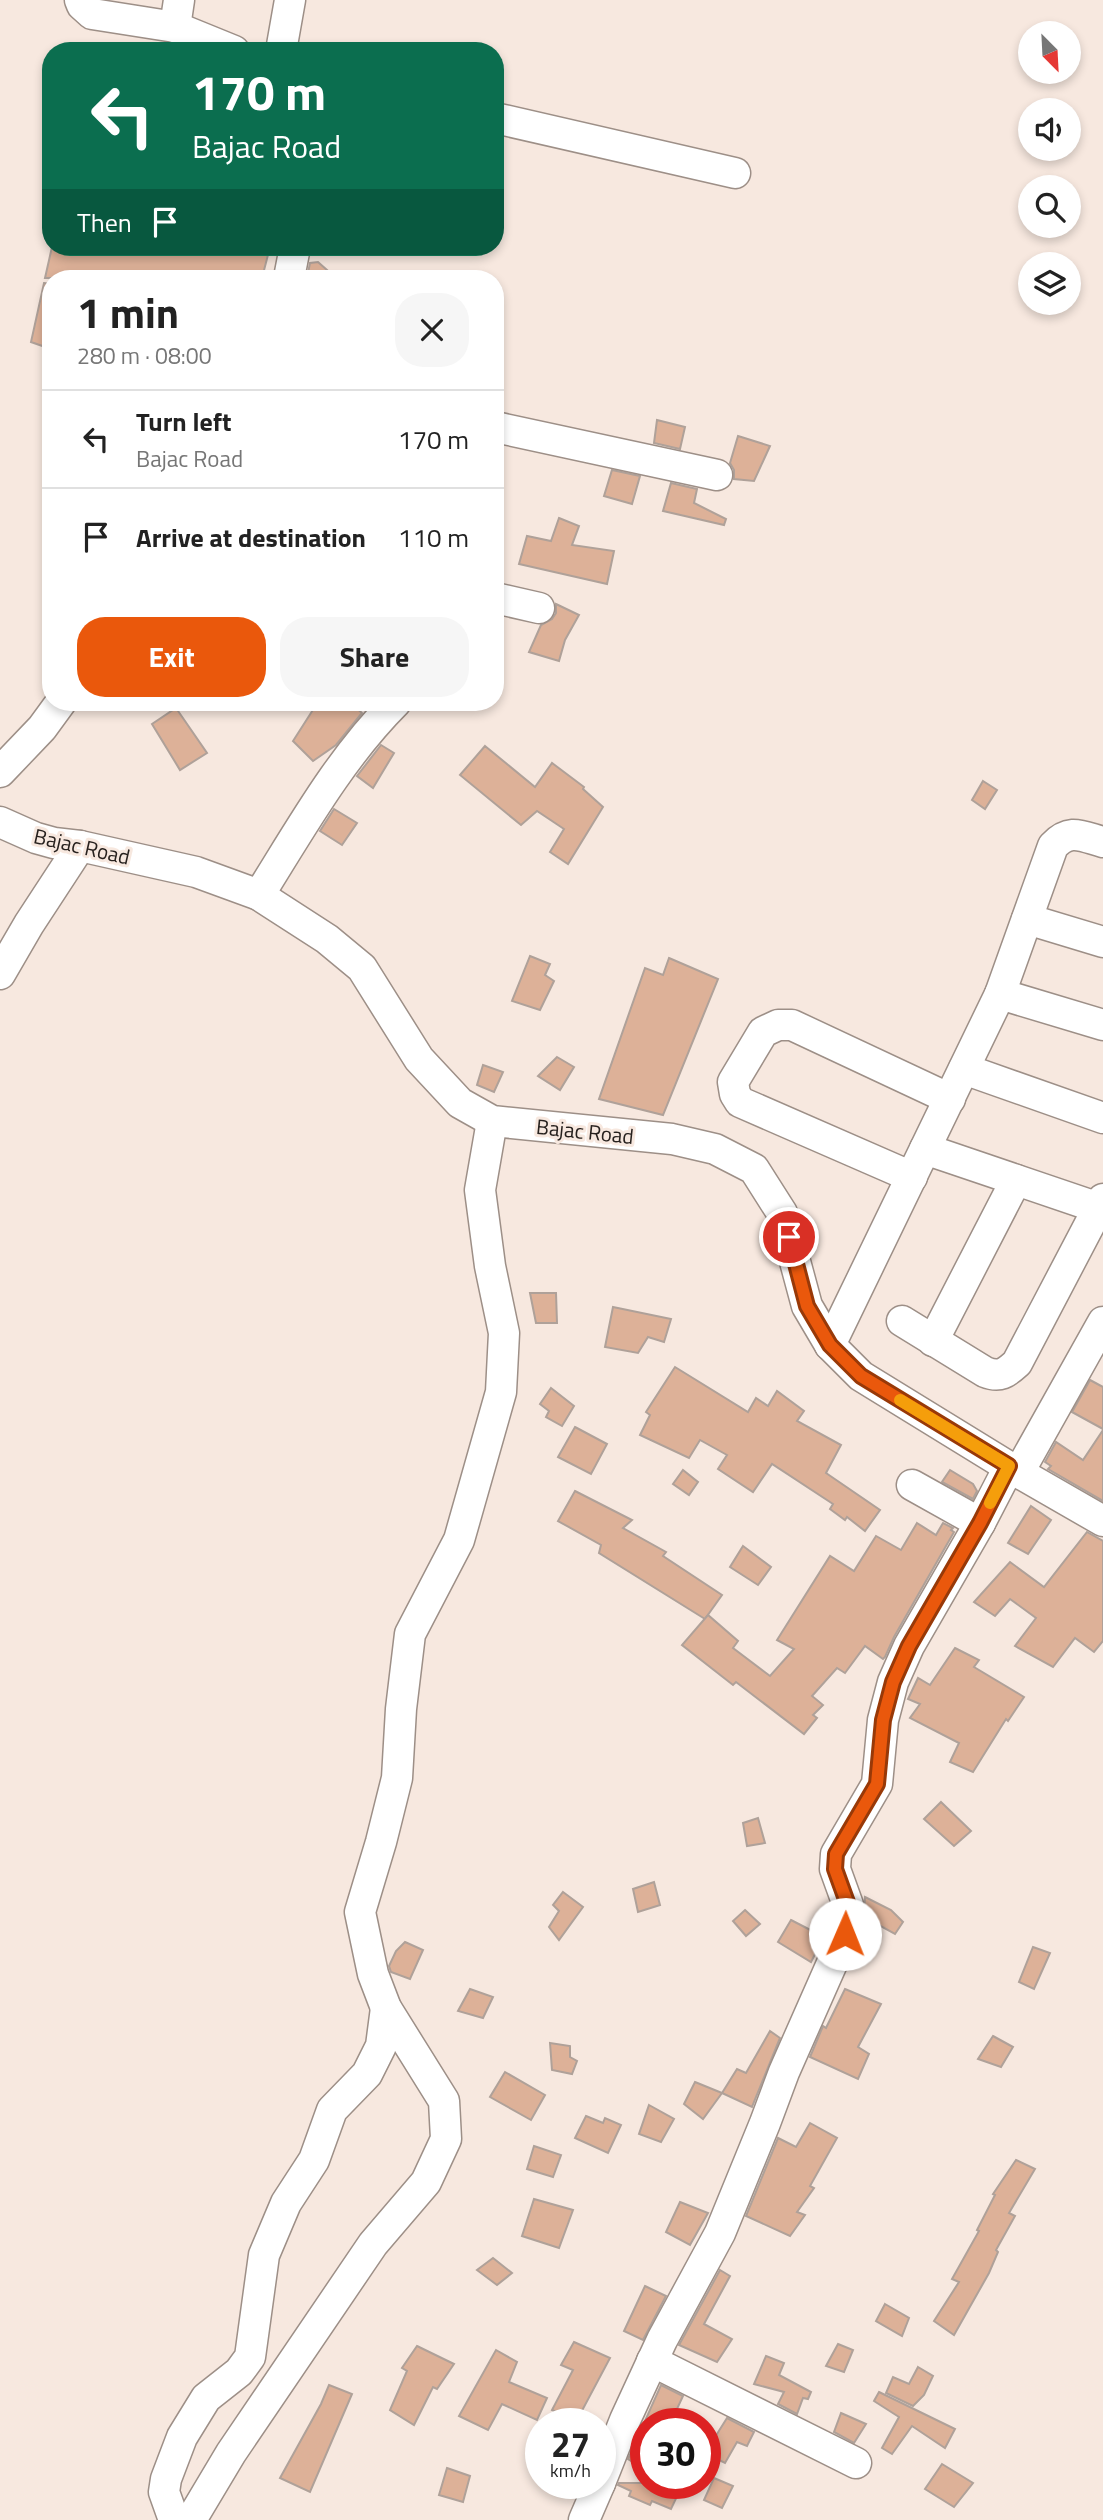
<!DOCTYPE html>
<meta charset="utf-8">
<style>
body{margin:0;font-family:"Titillium Web",sans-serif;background:#f6f6f6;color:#222;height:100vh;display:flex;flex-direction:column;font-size:26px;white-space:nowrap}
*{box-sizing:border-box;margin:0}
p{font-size:23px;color:#767676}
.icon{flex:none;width:38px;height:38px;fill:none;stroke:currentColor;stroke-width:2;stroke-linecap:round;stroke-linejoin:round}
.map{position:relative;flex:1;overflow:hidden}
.sheet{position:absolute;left:42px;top:270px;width:462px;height:441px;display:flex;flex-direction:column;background:#fff;border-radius:28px;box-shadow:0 4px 10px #0003}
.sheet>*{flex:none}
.guide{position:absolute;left:42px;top:42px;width:462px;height:214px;border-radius:28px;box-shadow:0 4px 10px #0003;background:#0b6e4f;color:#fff;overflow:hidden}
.needle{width:46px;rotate:156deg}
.tools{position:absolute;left:1018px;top:21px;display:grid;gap:14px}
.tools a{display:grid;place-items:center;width:63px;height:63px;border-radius:50%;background:#fff;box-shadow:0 4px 10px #0003;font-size:35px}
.speed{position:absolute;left:525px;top:2408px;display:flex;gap:14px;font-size:35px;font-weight:700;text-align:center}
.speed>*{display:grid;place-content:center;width:91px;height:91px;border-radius:50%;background:#fff;box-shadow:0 4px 10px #0003;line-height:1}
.speed small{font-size:18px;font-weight:400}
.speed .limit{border:10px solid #d22;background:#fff;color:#111}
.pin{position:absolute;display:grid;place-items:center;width:60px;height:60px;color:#fff;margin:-30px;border:4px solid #fff;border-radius:50%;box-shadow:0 2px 7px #0007}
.me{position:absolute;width:77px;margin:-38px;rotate:1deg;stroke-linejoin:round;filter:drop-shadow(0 0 5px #0008)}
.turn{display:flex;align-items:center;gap:24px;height:147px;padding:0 35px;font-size:32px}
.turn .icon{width:91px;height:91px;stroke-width:2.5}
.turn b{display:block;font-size:49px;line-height:60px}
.then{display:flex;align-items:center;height:66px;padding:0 35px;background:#0003;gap:14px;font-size:26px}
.round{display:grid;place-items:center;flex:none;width:74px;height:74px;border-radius:28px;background:#f6f6f6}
.overview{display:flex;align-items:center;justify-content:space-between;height:119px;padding:0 35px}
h1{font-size:42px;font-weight:700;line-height:52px}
.button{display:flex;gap:14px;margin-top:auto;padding:14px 35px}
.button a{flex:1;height:80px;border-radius:28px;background:#ea580c;color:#fff;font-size:28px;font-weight:700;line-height:80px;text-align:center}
.button a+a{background:#f6f6f6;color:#222}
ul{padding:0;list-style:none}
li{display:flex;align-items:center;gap:21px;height:98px;padding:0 35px;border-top:2px solid #e0e0e0}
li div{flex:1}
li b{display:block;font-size:26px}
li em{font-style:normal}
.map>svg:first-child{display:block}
</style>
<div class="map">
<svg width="1103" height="2520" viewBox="0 0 1103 2520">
<rect width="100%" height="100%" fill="#f7e8df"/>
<g fill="#ddb198" stroke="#afa199" stroke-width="2">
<polygon points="52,247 270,247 262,278 45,278"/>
<polygon points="318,262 336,278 307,278 310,263"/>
<polygon points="44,283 51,284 51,349 31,342"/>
<polygon points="657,420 685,427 680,449 654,443"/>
<polygon points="738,436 770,446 754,481 734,479 734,470 730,463"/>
<polygon points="612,470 640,476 632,504 604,496"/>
<polygon points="671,483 697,489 694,503 726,519 724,525 663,511"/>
<polygon points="559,518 579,526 572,545 614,551 607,584 519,564 527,536 551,541"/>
<polygon points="556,604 579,615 565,640 559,661 529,652 541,625 552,619 556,613"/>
<polygon points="318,702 350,702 362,713 336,745 313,761 293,741"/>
<polygon points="176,708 207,753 180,770 152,724"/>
<polygon points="381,745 394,753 373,788 357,776"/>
<polygon points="485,746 535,787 552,763 584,787 583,789 603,807 568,864 550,852 564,829 537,811 521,825 460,775"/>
<polygon points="983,781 997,790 985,809 972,800"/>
<polygon points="334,809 357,823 342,845 320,831"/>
<polygon points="530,956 550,964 545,975 554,981 540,1010 512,1001"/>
<polygon points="669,958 718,979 663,1115 599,1099 645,968 663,975"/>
<polygon points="557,1057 574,1067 560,1090 538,1076"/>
<polygon points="483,1065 503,1072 494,1092 477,1085"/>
<polygon points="530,1293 556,1293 557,1323 536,1323"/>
<polygon points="613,1307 671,1319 664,1342 648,1337 638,1353 605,1347"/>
<polygon points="675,1367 748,1412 756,1398 768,1406 777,1391 804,1411 797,1421 841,1445 826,1473 880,1510 865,1531 847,1517 845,1520 830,1509 833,1504 772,1464 753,1492 718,1469 727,1455 700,1440 689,1458 640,1435 650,1415 646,1412"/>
<polygon points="1090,1380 1103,1387 1103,1429 1072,1412"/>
<polygon points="551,1388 574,1406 562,1426 546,1417 549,1411 540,1404"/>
<polygon points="575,1427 607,1444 591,1474 558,1457"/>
<polygon points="1103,1430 1103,1501 1048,1469 1051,1466 1045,1462 1056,1442 1083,1460"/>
<polygon points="683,1470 698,1482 689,1495 673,1484"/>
<polygon points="950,1470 973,1484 977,1491 973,1499 942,1482"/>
<polygon points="575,1491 632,1520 623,1528 666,1552 663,1556 722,1595 705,1619 599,1553 601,1545 558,1521"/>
<polygon points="1031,1506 1051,1520 1028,1554 1008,1543"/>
<polygon points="917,1523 936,1535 943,1523 953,1528 951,1530 954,1532 894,1637 885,1657 883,1659 865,1646 845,1673 837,1668 812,1696 823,1705 813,1715 817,1718 804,1734 736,1682 733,1685 682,1645 708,1615 738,1641 733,1648 770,1676 794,1649 777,1640 830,1556 854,1571 876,1536 901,1550"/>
<polygon points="1087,1532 1103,1541 1103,1641 1094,1652 1075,1638 1053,1667 1015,1646 1036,1618 1010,1599 995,1616 974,1602 1010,1562 1044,1587"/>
<polygon points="743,1546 771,1567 758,1585 730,1567"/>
<polygon points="955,1648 979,1660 974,1667 1024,1697 1008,1721 1006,1719 973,1772 950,1762 959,1743 910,1718 920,1704 908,1699 918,1678 930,1685"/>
<polygon points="941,1802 971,1831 954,1846 924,1819"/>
<polygon points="758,1818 765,1843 747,1846 743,1823"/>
<polygon points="654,1882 660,1905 638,1912 633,1889"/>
<polygon points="563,1892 583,1907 559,1940 549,1927 559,1911 553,1905"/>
<polygon points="865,1897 891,1910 903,1922 895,1934 864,1917"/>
<polygon points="745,1910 760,1924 746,1936 733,1921"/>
<polygon points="791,1920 824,1937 811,1962 778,1942"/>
<polygon points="405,1942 423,1950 410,1979 391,1972 389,1966 396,1951"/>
<polygon points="1033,1947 1050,1953 1034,1989 1019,1982"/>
<polygon points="470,1989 493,1997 483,2018 458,2011"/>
<polygon points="845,1989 881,2004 858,2047 869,2054 858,2079 810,2057 823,2026 826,2028"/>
<polygon points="770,2031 780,2038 752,2107 722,2093 737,2069 746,2073"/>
<polygon points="993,2036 1013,2047 1001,2067 978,2059"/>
<polygon points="550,2043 570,2046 570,2057 577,2061 572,2074 552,2070"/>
<polygon points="505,2072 545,2095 531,2120 490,2097"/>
<polygon points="695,2082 722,2093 703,2119 684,2104"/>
<polygon points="649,2105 674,2119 661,2142 639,2134"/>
<polygon points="586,2116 603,2123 605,2118 621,2125 608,2153 575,2138"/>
<polygon points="810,2123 837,2138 810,2186 814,2188 797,2212 805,2215 790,2236 746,2216 778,2138 796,2147"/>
<polygon points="534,2146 561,2155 553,2177 527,2169"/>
<polygon points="1016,2160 1035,2169 1009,2213 1015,2216 996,2250 998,2252 989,2273 954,2335 934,2321 959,2282 952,2279 979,2231 977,2230 995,2195 993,2194"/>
<polygon points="534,2199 573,2210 559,2248 522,2236"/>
<polygon points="680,2202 708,2213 690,2245 666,2232"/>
<polygon points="493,2258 512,2273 497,2285 477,2270"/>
<polygon points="720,2270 730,2276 704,2324 732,2339 717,2362 679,2345"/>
<polygon points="645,2286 666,2296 643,2340 624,2331"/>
<polygon points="885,2304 909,2318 902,2336 876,2321"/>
<polygon points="574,2342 610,2358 576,2422 552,2410 573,2370 561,2365"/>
<polygon points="838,2344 853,2350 844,2372 826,2366"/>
<polygon points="417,2346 454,2364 437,2389 433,2387 414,2425 390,2410 407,2371 402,2368"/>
<polygon points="496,2350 517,2362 509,2382 547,2398 537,2420 502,2404 488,2430 459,2416"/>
<polygon points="766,2356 784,2363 779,2375 811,2392 808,2399 803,2398 797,2414 778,2404 784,2392 754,2384"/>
<polygon points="918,2367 933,2376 924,2395 913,2406 886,2393 893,2377 909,2384"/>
<polygon points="329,2385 352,2394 310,2492 280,2478 321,2404"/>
<polygon points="661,2385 683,2396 670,2424 646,2424 646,2470 628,2459"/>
<polygon points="879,2392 955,2429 945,2448 912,2426 892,2454 882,2448 899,2417 874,2401"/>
<polygon points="841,2413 866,2424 854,2443 834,2432"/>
<polygon points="727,2418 754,2432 747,2446 737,2442 725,2463 705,2453"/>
<polygon points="942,2464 973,2483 954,2507 925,2489"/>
<polygon points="447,2468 470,2476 463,2502 439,2495"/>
<polygon points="714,2478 733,2486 722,2508 704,2500"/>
<polygon points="619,2483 665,2483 680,2490 671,2509 652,2501 650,2505 629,2496 631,2491 618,2485"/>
</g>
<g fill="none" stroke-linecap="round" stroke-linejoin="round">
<g stroke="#9d8f87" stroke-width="33">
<g id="minor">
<polyline points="80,0 82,5 92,14 175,27 234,51"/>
<polyline points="175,27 179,0"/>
<polyline points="281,51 290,0"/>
<polyline points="495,118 735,173"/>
<polyline points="289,278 295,247"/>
<polyline points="495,427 717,475"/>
<polyline points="495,598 539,608"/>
<polyline points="0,772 42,728 61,702"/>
<polyline points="0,822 36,838 54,843 80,846 196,872 259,895 327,939 362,968 419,1059 460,1103 492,1121 672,1139 715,1149 754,1169 782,1213 807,1306 830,1345 861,1376 1009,1467 1103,1521"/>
<path d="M259 895C301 828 340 758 396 702"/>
<polyline points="1027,919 1103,942"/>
<polyline points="0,974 29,924 80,846"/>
<polyline points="1000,994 1103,1025"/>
<polyline points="964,1069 1103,1118"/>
<polyline points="925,1149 1099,1208"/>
<polyline points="912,1177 740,1102 735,1094 733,1082 763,1032 778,1025 792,1025 950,1099"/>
<path d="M902 1321 985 1372C1000 1378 1006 1373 1017 1363L1103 1199"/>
<polyline points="933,1341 1016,1180"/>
<path d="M830 1345 1000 994 1053 846C1070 828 1081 836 1103 842"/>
<polyline points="1019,1472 1103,1322"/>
<polyline points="912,1485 980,1523"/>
<polyline points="652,2361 856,2463"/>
<polyline points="600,2483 625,2420 662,2340 720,2233 765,2123 784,2072 845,1934 848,1905 835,1869 836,1854 877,1784 883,1720 893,1682 909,1646 980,1523 1009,1467"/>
<polyline points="174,2520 164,2492 166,2479 182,2437 206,2398 239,2372 250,2357 264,2255 286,2203 314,2160 332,2110 367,2074 381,2046 386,2008"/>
<polyline points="191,2520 231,2453 373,2244 426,2182 446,2139 444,2101 386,2008 373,1974 360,1912 381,1842 397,1778 401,1709 410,1634 459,1540 501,1392 504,1333 490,1266 480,1190 492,1121"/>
<polyline points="584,2520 600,2483"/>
</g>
</g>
<use href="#minor" stroke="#fff" stroke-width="30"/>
</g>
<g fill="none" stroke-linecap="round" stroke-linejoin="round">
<g stroke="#983908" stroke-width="18">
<polyline id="route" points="789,1237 807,1306 830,1345 861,1376 1009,1466 980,1523 909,1646 893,1682 883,1720 877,1784 836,1854 835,1869 848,1905 845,1934"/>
</g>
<use href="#route" stroke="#ea580c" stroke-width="12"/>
<polyline stroke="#f59e0b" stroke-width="12" points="900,1400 1009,1466 990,1503"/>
</g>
<g text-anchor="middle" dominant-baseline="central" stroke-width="6" stroke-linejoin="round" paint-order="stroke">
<g font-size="21" fill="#27211e" stroke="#f7e8df">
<text transform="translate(82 846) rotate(13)">Bajac Road</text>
<text transform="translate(585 1131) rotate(6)">Bajac Road</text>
</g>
</g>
</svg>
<div class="tools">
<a><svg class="needle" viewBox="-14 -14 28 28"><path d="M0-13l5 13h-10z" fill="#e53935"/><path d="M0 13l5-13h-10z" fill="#767676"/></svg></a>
<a><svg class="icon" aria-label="sound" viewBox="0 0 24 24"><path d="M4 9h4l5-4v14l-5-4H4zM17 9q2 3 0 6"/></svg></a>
<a><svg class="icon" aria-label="search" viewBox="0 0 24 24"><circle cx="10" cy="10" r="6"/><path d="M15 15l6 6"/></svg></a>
<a><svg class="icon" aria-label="layers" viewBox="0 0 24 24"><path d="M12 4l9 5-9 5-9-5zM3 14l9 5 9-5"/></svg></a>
</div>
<div class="speed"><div>27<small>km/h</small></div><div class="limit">30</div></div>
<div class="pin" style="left:789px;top:1237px;background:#d93025"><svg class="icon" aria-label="arrive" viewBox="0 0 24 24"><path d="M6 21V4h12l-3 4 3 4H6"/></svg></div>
<svg class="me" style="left:845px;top:1934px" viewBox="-20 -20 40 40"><circle r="19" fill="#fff"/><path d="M0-13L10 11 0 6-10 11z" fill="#ea580c"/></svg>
<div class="guide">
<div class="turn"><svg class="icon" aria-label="left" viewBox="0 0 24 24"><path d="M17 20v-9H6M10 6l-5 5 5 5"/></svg><div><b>170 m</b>Bajac Road</div></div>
<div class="then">Then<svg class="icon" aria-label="arrive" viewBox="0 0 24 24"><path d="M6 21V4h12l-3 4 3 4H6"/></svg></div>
</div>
<section class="sheet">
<div class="overview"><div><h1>1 min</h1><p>280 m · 08:00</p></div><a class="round"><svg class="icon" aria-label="close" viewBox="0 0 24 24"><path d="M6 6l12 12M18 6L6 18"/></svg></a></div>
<ul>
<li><svg class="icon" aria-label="left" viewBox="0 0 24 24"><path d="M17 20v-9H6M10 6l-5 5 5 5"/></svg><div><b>Turn left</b><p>Bajac Road</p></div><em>170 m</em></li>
<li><svg class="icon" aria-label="arrive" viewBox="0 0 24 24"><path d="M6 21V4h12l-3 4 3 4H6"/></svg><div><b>Arrive at destination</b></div><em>110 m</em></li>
</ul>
<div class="button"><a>Exit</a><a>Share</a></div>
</section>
</div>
